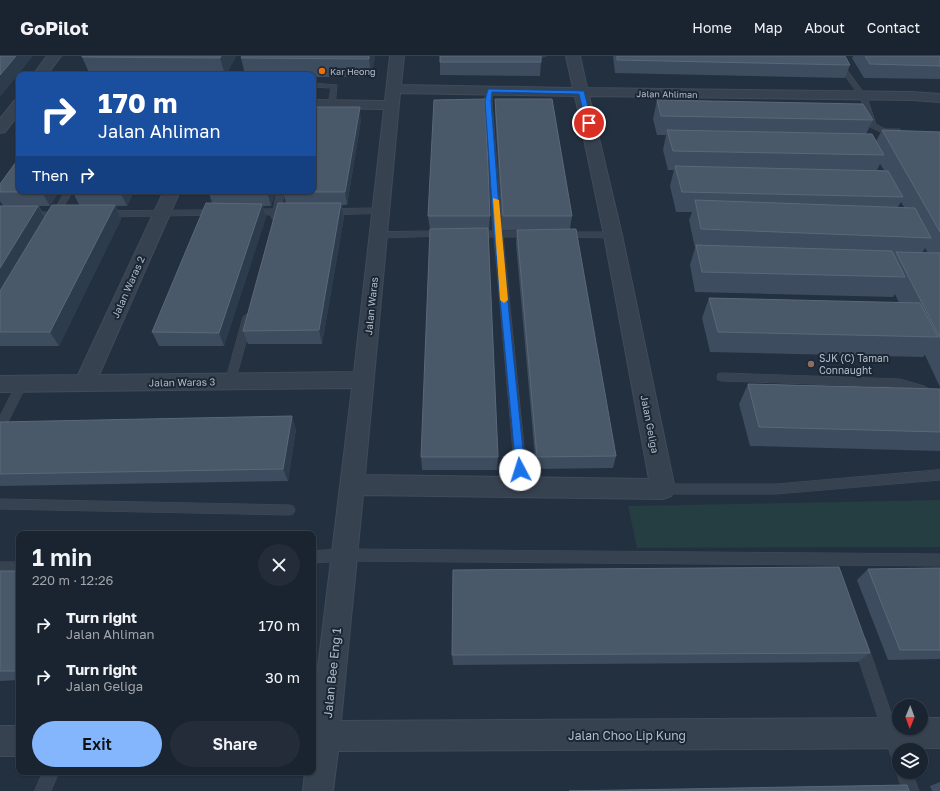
<!DOCTYPE html>
<meta charset="utf-8">
<style>
body{margin:0;font-family:"Golos Text",sans-serif;background:#232c38;color:#f1f3f6;height:100vh;display:flex;flex-direction:column;font-size:15px;white-space:nowrap}
*{box-sizing:border-box;margin:0}
p{font-size:13px;color:#9fa4ab}
.icon{flex:none;width:22px;height:22px;fill:none;stroke:currentColor;stroke-width:2;stroke-linecap:round;stroke-linejoin:round}
.map{position:relative;flex:1;overflow:hidden}
.details{position:absolute;left:16px;top:475px;width:300px;height:244px;display:flex;flex-direction:column;background:#1a2430;border-radius:8px;box-shadow:0 1px 3px #0004,0 0 0 1px #38414c}
.details>*{flex:none}
.top-card{position:absolute;left:16px;top:16px;width:300px;height:122px;border-radius:8px;box-shadow:0 1px 3px #0004,0 0 0 1px #38414c;background:#1a4fa0;color:#fff;overflow:hidden}
.needle{width:26px;rotate:181deg}
.controls{position:absolute;left:892px;top:643px;display:grid;gap:8px}
.controls a{display:grid;place-items:center;width:36px;height:36px;border-radius:50%;background:#1a2430;box-shadow:0 1px 3px #0004,0 0 0 1px #38414c;font-size:20px}
.pin{position:absolute;display:grid;place-items:center;width:34px;height:34px;color:#fff;margin:-17px;border:2px solid #fff;border-radius:50%;box-shadow:0 1px 4px #0007}
.me{position:absolute;width:44px;margin:-22px;rotate:355deg;stroke-linejoin:round;filter:drop-shadow(0 0 3px #0008)}
.turn{display:flex;align-items:center;gap:14px;height:84px;padding:0 16px;font-size:18px}
.turn .icon{width:52px;height:52px;stroke-width:2.5}
.turn b{display:block;font-size:28px;line-height:34px}
.then{display:flex;align-items:center;height:38px;padding:0 16px;background:#0003;gap:8px;font-size:15px}
.round{display:grid;place-items:center;flex:none;width:42px;height:42px;border-radius:21px;background:#232c38}
.headline{display:flex;align-items:center;justify-content:space-between;height:68px;padding:0 16px}
h1{font-size:24px;font-weight:600;line-height:30px}
.primary-button{display:flex;gap:8px;margin-top:auto;padding:8px 16px}
.primary-button a{flex:1;height:46px;border-radius:24px;background:#84b6fe;color:#111;font-size:16px;font-weight:600;line-height:46px;text-align:center}
.primary-button a+a{background:#232c38;color:#f1f3f6}
ul{padding:0;list-style:none}
li{display:flex;align-items:center;gap:12px;height:52px;padding:0 16px}
li div{flex:1}
li b{display:block;font-size:15px}
li em{font-style:normal}
header{display:flex;align-items:center;gap:24px;box-sizing:border-box;height:56px;padding:0 20px;background:#1a2430;border-bottom:1px solid #38414c}
header strong{font-size:19px}
nav{display:flex;gap:22px;margin-inline-start:auto;font-size:14px}
.map>svg:first-child{display:block}
</style>
<header>
<strong>GoPilot</strong>
<nav><a>Home</a><a>Map</a><a>About</a><a>Contact</a></nav>
</header>
<div class="map">
<svg width="940" height="735" viewBox="0 0 940 735">
<rect width="100%" height="100%" fill="#233040"/>
<polygon fill="#253e41" points="940,444 940,491 637,492 628,450"/>
<g fill="none" stroke-linecap="round" stroke-linejoin="round">
<g stroke="#404b59" stroke-width="1">
<g id="lane">
<path d="M522 0H546C541 3 527 3 522 0Z"/>
<polygon points="831,0 837,0 867,41 876,68 885,73 900,73 900,77 883,77 870,71 860,41"/>
<polygon points="313,27 337,29 335,51 329,51 328,49 331,32 313,31"/>
<polygon points="490,32 493,34 492,45 502,175 531,175 535,178 531,181 503,181 528,430 526,434 522,435 518,434 516,430 494,181 474,181 470,178 474,175 493,175 484,45 487,34"/>
<polygon points="65,135 73,135 61,155 65,158 64,160 58,161 56,164 50,164 49,161 0,162 0,156 53,156"/>
<polygon points="277,135 285,135 281,153 292,154 293,156 292,158 280,159 278,163 272,163 271,159 248,158 247,156 251,153 273,153"/>
<polygon points="381,152 384,153 385,155 384,157 329,159 325,156 329,153"/>
<polygon points="215,154 218,155 219,157 218,159 105,161 101,158 105,155"/>
<polygon points="445,175 449,178 448,180 378,182 374,179 378,176"/>
<polygon points="564,176 613,176 617,179 613,182 561,181 560,179 561,177"/>
<polygon points="248,258 253,261 235,326 234,329 226,329 225,326 243,261"/>
<polygon points="722,317 900,323 924,330 940,339 940,347 930,345 916,336 900,331 722,325 718,324 717,321 718,318"/>
<polygon points="22,324 26,325 27,328 4,374 0,375 0,360 18,325"/>
<polygon points="940,414 940,424 776,438 663,438 659,437 657,433 659,429 663,428 776,428"/>
<polygon points="0,443 289,449 293,450 295,454 293,458 289,459 0,453"/>
<polygon points="345,493 940,498 940,510 345,505 313,507 313,495"/>
<rect x="0" y="506" width="19" height="12"/>
<polygon points="860,580 865,582 867,587 904,694 899,694 899,708 894,705 891,700 853,587 855,582"/>
<polygon points="899,710 899,716 912,716 919,735 903,735 896,716"/>
<polygon points="43,716 59,716 51,735 35,735"/>
</g>
</g>
<g stroke="#404b59" stroke-width="2">
<g id="street">
<polygon points="47,0 61,0 47,19 33,19"/>
<path d="M390 0H404L401 29 573 32 566 0H580L587 32 912 36 940 38V46L912 44 589 40 622 179 675 433 671 440 663 443 363 439 341 665 899 662V672H921V662H940V692L338 695 333 735H303L305 716H313V652L352 332 0 336V320L78 319 164 135H180L99 319 354 316 384 53 313 52V44L385 45ZM400 37 575 40 604 179 649 423 365 419Z"/>
<polygon points="19,44 19,58 5,76 0,77 0,63 14,45"/>
<rect x="0" y="670" width="19" height="30"/>
</g>
</g>
<use href="#lane" fill="#374250" fill-rule="evenodd"/>
<use href="#street" fill="#374250" fill-rule="evenodd"/>
</g>
<g fill="#3d4c5e" fill-rule="evenodd">
<polygon points="82,0 236,0 226,19 90,19 82,1"/>
<polygon points="375,0 371,21 313,21 313,19 245,19 241,2"/>
<polygon points="613,0 845,0 850,9 845,22 615,17"/>
<polygon points="853,0 940,0 940,23 864,22 852,2"/>
<polygon points="440,6 541,6 540,20 440,19"/>
<polygon points="495,43 572,160 570,173 616,400 613,412 536,413 516,188 517,174 567,173 502,174 495,57"/>
<path d="M657 44 873 64 866 78 876 85 882 74 940 76V331L925 299 923 301 710 296 702 262 709 242 899 247 895 238 893 241 695 236 690 209 695 192 689 164 692 156H676L670 130 674 114H668L663 94 666 79H657L653 63ZM880 108 884 114H877ZM901 146 904 151H898ZM925 192 928 197H922Z"/>
<polygon points="361,64 347,149 342,149 344,161 322,288 248,288 243,275 286,147 283,136"/>
<polygon points="0,128 19,135 59,135 50,150 39,150 45,161 79,149 73,136 134,135 127,150 116,150 121,163 59,290 0,290 0,150 3,150 0,145"/>
<polygon points="210,135 275,135 271,150 263,150 266,161 224,290 159,290 152,276 212,147 209,137"/>
<polygon points="428,160 490,160 489,174 488,174 498,401 497,414 422,414 421,401 430,174"/>
<polygon points="748,328 940,333 940,395 750,390 739,348"/>
<polygon points="0,366 296,373 288,425 0,430"/>
<polygon points="940,512 940,603 888,604 857,524 868,513"/>
<polygon points="0,515 19,515 19,624 0,625"/>
<polygon points="870,597 858,606 453,609 452,599"/>
<polygon points="940,726 940,735 932,735 930,730"/>
</g>
<g fill="#2d3c4d">
<polygon points="16,0 33,0 0,41 0,19"/>
<polygon points="221,0 236,0 226,19 225,19 220,2"/>
<polygon points="369,0 375,0 371,21 369,3"/>
<polygon points="360,51 361,64 347,149 345,136"/>
<polygon points="43,135 59,135 50,150 42,136"/>
<polygon points="121,135 134,135 127,150 120,136"/>
<polygon points="268,135 275,135 271,150 267,136"/>
<polygon points="341,147 344,161 322,288 319,274"/>
<polygon points="262,148 266,161 224,290 219,277"/>
<polygon points="115,149 121,163 59,290 50,276"/>
<polygon points="38,150 46,164 0,241 0,212"/>
<polygon points="292,360 296,373 288,425 283,413"/>
</g>
<g fill="#4a596a" stroke="#5a6879">
<polygon points="0,0 16,0 0,19"/>
<polygon points="82,0 221,0 220,2 82,1"/>
<polygon points="242,0 369,0 369,3 241,2"/>
<rect x="440" y="0" width="101" height="6"/>
<polygon points="617,0 845,0 850,9 617,4"/>
<polygon points="865,0 940,0 940,10 870,8"/>
<polygon points="485,43 490,160 428,160 434,44"/>
<polygon points="495,43 552,43 572,160 503,160"/>
<polygon points="657,44 863,48 873,64 661,60"/>
<polygon points="313,51 360,51 345,136 283,136 283,135 313,135"/>
<polygon points="667,74 872,78 884,99 673,95"/>
<polygon points="882,74 940,76 940,176"/>
<polygon points="19,102 19,135 43,135 42,136 0,136 0,128"/>
<polygon points="675,110 888,115 903,141 682,136"/>
<polygon points="74,135 121,135 120,136 73,136"/>
<polygon points="210,135 268,135 267,136 209,137"/>
<polygon points="695,144 915,152 931,182 701,173"/>
<polygon points="206,147 262,148 219,277 152,276"/>
<polygon points="278,147 341,147 319,274 243,275"/>
<polygon points="52,149 115,149 50,276 0,276 0,235"/>
<polygon points="0,150 38,150 0,212"/>
<polygon points="488,172 498,401 421,401 430,173"/>
<polygon points="576,173 616,400 537,401 517,174"/>
<polygon points="696,189 892,195 905,221 702,216"/>
<polygon points="896,196 940,197 940,282"/>
<polygon points="709,242 920,247 938,281 718,276"/>
<polygon points="748,328 940,333 940,376 759,371"/>
<polygon points="292,360 283,413 0,418 0,366"/>
<polygon points="839,511 870,597 452,599 453,514"/>
<polygon points="940,512 940,594 900,594 868,513"/>
<rect x="0" y="515" width="19" height="100"/>
<polygon points="907,729 909,735 569,735"/>
</g>
<polygon fill="#1a73e8" stroke="#114b97" points="488,33 584,35 592,67 589,69 586,67 579,38 492,36 491,45 501,178 525,414 524,417 517,417 516,414 494,178 485,45"/>
<polygon fill="#f59e0b" points="493,142 499,144 508,244 504,247 500,244"/>
<circle fill="#e8710a" stroke="#1c2735" stroke-width="1.5" cx="322" cy="15" r="4"/>
<circle fill="#8d6e63" stroke="#1c2735" stroke-width="1.5" cx="811" cy="308" r="4"/>
<g text-anchor="middle" dominant-baseline="central" stroke-width="4" stroke-linejoin="round" paint-order="stroke">
<g font-size="9" fill="#b3bdca" stroke="#1c2735" text-anchor="start">
<text x="330" y="15">Kar Heong</text>
</g>
<g font-size="9" fill="#b3bdca" stroke="#1c2735">
<text transform="translate(667 38) rotate(1)">Jalan Ahliman</text>
</g>
<g font-size="10" fill="#b3bdca" stroke="#1c2735">
<text transform="translate(128 231) rotate(-66)">Jalan Waras 2</text>
<text transform="translate(371 250) rotate(-84)">Jalan Waras</text>
<text transform="translate(182 326) rotate(-1)">Jalan Waras 3</text>
<text transform="translate(650 368) rotate(79)">Jalan Geliga</text>
</g>
<g font-size="10" fill="#b3bdca" stroke="#1c2735" text-anchor="start">
<text x="819" y="302">SJK (C) Taman<tspan x="819" dy="12">Connaught</tspan></text>
</g>
<g font-size="12" fill="#b3bdca" stroke="#1c2735">
<text transform="translate(332 617) rotate(-84)">Jalan Bee Eng 1</text>
<text x="627" y="679">Jalan Choo Lip Kung</text>
</g>
</g>
</svg>
<div class="controls">
<a><svg class="needle" viewBox="-14 -14 28 28"><path d="M0-13l5 13h-10z" fill="#e53935"/><path d="M0 13l5-13h-10z" fill="#9fa4ab"/></svg></a>
<a><svg class="icon" aria-label="layers" viewBox="0 0 24 24"><path d="M12 4l9 5-9 5-9-5zM3 14l9 5 9-5"/></svg></a>
</div>
<div class="pin" style="left:589px;top:67px;background:#d93025"><svg class="icon" aria-label="arrive" viewBox="0 0 24 24"><path d="M6 21V4h12l-3 4 3 4H6"/></svg></div>
<svg class="me" style="left:520px;top:414px" viewBox="-20 -20 40 40"><circle r="19" fill="#fff"/><path d="M0-13L10 11 0 6-10 11z" fill="#1a73e8"/></svg>
<div class="top-card">
<div class="turn"><svg class="icon" aria-label="right" viewBox="0 0 24 24"><path d="M7 20v-9h11M14 6l5 5-5 5"/></svg><div><b>170 m</b>Jalan Ahliman</div></div>
<div class="then">Then<svg class="icon" aria-label="right" viewBox="0 0 24 24"><path d="M7 20v-9h11M14 6l5 5-5 5"/></svg></div>
</div>
<section class="details">
<div class="headline"><div><h1>1 min</h1><p>220 m · 12:26</p></div><a class="round"><svg class="icon" aria-label="close" viewBox="0 0 24 24"><path d="M6 6l12 12M18 6L6 18"/></svg></a></div>
<ul>
<li><svg class="icon" aria-label="right" viewBox="0 0 24 24"><path d="M7 20v-9h11M14 6l5 5-5 5"/></svg><div><b>Turn right</b><p>Jalan Ahliman</p></div><em>170 m</em></li>
<li><svg class="icon" aria-label="right" viewBox="0 0 24 24"><path d="M7 20v-9h11M14 6l5 5-5 5"/></svg><div><b>Turn right</b><p>Jalan Geliga</p></div><em>30 m</em></li>
</ul>
<div class="primary-button"><a>Exit</a><a>Share</a></div>
</section>
</div>
